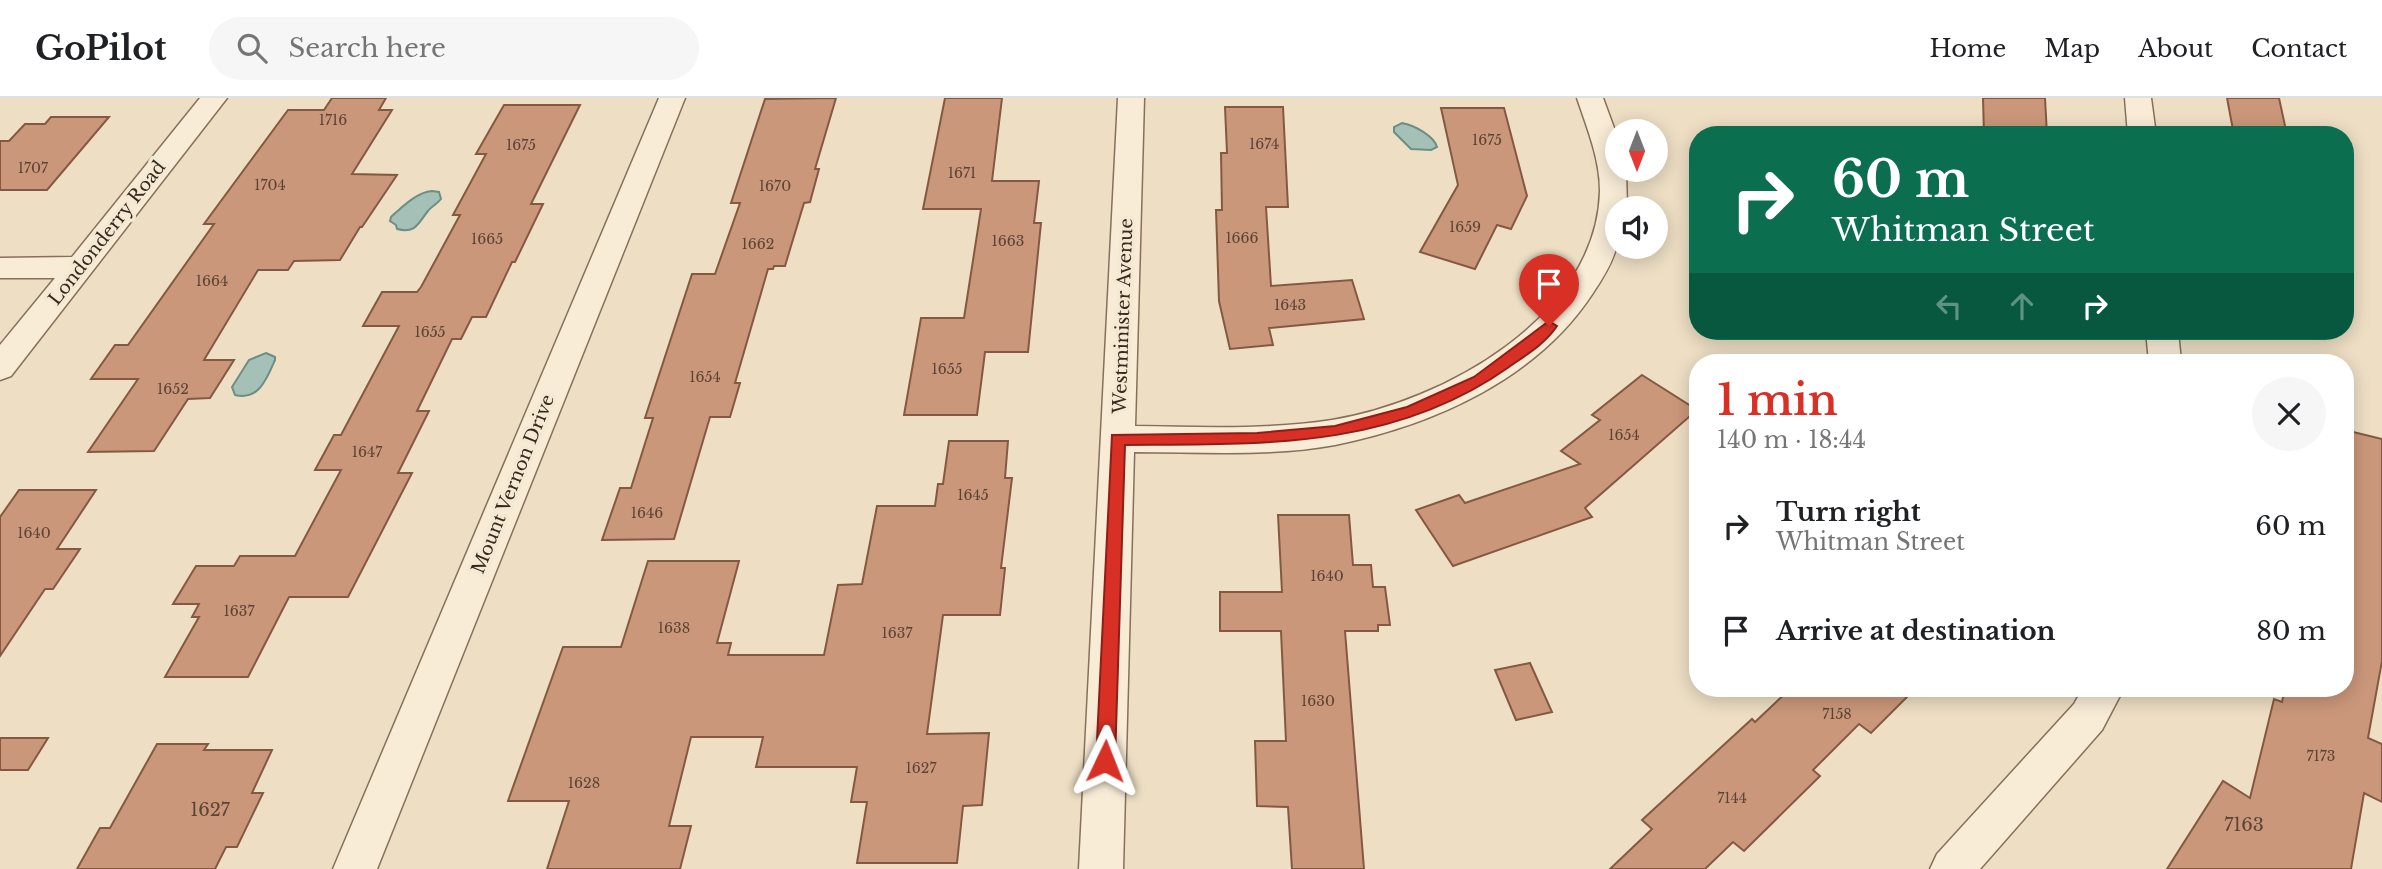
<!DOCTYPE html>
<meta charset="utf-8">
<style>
body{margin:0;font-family:"Libre Baskerville",serif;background:#f6f6f6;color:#202124;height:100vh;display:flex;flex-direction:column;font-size:26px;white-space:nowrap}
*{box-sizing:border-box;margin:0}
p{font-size:23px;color:#757577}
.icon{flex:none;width:38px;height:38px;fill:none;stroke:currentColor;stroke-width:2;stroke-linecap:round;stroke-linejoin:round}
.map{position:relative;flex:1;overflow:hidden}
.sheet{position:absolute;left:1689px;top:256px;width:665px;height:343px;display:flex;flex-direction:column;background:#fff;border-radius:28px;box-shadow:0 4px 18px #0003}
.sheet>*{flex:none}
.banner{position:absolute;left:1689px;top:28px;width:665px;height:214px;border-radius:28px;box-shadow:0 4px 18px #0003;background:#0b6e4f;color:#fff;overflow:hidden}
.needle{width:46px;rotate:180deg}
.tools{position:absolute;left:1605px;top:21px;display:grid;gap:14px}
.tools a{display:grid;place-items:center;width:63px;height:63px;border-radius:50%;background:#fff;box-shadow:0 4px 18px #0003;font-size:35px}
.pin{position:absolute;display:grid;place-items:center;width:60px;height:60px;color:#fff;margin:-72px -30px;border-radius:50% 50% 50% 0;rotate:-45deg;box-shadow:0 0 7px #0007}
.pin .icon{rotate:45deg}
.me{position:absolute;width:77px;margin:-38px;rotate:2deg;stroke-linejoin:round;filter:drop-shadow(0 0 5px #0008)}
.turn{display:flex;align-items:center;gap:24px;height:147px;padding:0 28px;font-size:32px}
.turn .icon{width:91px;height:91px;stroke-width:2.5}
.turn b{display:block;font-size:49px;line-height:60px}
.lanes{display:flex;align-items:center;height:66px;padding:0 28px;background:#0003;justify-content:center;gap:35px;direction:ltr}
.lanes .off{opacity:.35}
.round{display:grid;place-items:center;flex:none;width:74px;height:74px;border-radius:37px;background:#f6f6f6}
.headline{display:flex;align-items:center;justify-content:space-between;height:119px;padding:0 28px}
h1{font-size:42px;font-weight:600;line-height:52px;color:#d93025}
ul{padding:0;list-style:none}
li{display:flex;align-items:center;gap:21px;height:105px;padding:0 28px}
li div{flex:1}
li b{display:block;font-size:26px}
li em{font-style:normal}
header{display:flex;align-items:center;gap:42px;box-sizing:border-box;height:98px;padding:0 35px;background:#fff;border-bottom:2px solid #e0e0e0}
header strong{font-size:33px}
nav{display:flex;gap:38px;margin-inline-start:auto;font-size:24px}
.search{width:490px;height:63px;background:#f6f6f6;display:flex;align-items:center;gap:18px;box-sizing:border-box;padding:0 24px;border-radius:38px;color:#757577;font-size:26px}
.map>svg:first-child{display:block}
</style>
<header>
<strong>GoPilot</strong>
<div class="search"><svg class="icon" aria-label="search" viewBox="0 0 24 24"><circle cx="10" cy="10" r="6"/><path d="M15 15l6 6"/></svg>Search here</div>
<nav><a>Home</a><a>Map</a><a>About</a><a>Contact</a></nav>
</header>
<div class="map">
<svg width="2382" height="771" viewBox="0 0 2382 771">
<rect width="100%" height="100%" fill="#eddec4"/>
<g fill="#a5c0b7" stroke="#6d8e84" stroke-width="2">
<path d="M1402 25C1414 27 1434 38 1437 49L1431 52 1411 51 1394 34V29Z"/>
<path d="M432 93 439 94 441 101C437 106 431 109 428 113 418 125 416 136 397 131L396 127 390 123 391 119C402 109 417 94 432 93Z"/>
<path d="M266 255 275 259V262C267 280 259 303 235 297L232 289 249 262Z"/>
</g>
<g fill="#ca977a" stroke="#855941" stroke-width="2">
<polygon points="332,0 386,0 379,12 392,12 352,76 397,77 362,129 360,129 340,162 294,163 288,172 258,172 204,262 234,262 210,300 188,301 154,353 88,354 138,281 91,281 115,247 128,247 214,126 204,126 288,12 324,12"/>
<polygon points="836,0 815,71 819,71 810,104 804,105 785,168 774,168 773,171 768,171 735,285 740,285 730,319 710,319 674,441 602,442 620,390 631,390 653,320 645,320 692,176 715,176 740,105 731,105 765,1"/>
<polygon points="945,0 1002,0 992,83 1039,83 1034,125 1041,125 1028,254 985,254 977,317 904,317 921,220 964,220 981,111 923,111"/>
<polygon points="1983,0 2045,0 2047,37 1984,37"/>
<polygon points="2227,0 2279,0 2287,37 2255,37 2233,32"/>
<polygon points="504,7 580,7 531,106 543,106 515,164 512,164 486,219 472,219 461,241 452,241 417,313 429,313 398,375 412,375 348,499 289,499 248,579 165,579 199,519 192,519 199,506 173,506 196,468 234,468 240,458 295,458 341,372 315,372 334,337 341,337 399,228 363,228 382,194 417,194 421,189 460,117 453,117 486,56 476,56"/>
<polygon points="1225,9 1283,9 1288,109 1266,109 1271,188 1352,182 1364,221 1269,230 1273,247 1230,251 1219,203 1216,112 1222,112 1221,55 1227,55"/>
<polygon points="1441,10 1504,10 1527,98 1511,131 1497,127 1475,171 1420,154 1458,87"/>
<polygon points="51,19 109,19 47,92 0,92 0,43 9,43 25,26 45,26"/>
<polygon points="1642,277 1697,312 1585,410 1592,419 1453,468 1416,412 1459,397 1465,405 1580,366 1561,353 1600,322 1592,317"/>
<polygon points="2345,332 2382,341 2382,563 2368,640 2382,646 2382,704 2364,695 2351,771 2167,771 2223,683 2250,700 2274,601 2282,604 2285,590 2345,590"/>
<polygon points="949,343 1008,343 1005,380 1012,380 1001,470 1005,470 1000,517 943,517 927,636 989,635 982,707 963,708 957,765 857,765 867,704 851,704 857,669 756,669 763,639 691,639 669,728 691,728 680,771 547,771 569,703 508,703 563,549 621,549 648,463 739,463 717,545 731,545 728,557 824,557 838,487 862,486 877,408 935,408 938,386 943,386"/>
<polygon points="19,392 96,392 57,451 80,451 53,491 45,491 0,558 0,419"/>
<polygon points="1278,417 1349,417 1353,467 1371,467 1373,489 1385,489 1390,527 1378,527 1378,533 1345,533 1364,771 1292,771 1288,709 1257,708 1255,643 1286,643 1281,533 1220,533 1220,494 1282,494"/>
<polygon points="1530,565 1552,614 1516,622 1495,572"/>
<polygon points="1791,590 1916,590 1871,635 1859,626 1813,672 1820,678 1744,753 1733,744 1705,771 1610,771 1652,731 1642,722 1752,621 1755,624"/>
<polygon points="0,640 48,640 28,672 0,672"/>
<polygon points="157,646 208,646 204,652 272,652 252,695 263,695 237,749 226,749 215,771 77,771 100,730 110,730"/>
</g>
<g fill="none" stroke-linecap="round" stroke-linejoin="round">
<g stroke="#87705b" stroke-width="3">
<g id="minor">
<polygon points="200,0 227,0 11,278 0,282 0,247 55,180 0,180 0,160 72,159"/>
<polygon points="659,0 685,0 377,771 333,771"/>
<path d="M1118 0H1144L1135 328C1201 329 1267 332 1332 322 1442 304 1597 220 1600 93 1600 61 1587 30 1577 0H1603L1617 38V72H1626L1627 110H1617C1617 122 1619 136 1617 147 1613 164 1603 180 1593 195 1537 281 1434 327 1335 347 1270 359 1201 354 1134 354L1123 771H1079Z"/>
<polygon points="2125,0 2151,0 2156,37 2128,37"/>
<polygon points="2146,233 2178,233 2181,264 2149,264"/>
<polygon points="2083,590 2124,590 2102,632 1980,771 1930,771 1937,756 2074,606"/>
</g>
</g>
<use href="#minor" fill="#f8ecd7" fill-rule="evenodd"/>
</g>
<path fill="#d93025" stroke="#8d1f18" stroke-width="2" d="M1549 223 1557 228C1545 246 1526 257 1509 269 1392 352 1261 346 1125 347L1115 663 1112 669 1105 672 1099 669 1096 663 1112 337 1257 335 1335 328 1407 309 1474 279Z"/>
<g text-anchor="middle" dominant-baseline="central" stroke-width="7" stroke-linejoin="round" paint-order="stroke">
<g font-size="14" fill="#5c4435">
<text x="333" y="22">1716</text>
<text x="1487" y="42">1675</text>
<text x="1264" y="46">1674</text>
<text x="521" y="47">1675</text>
<text x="33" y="70">1707</text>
<text x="962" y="75">1671</text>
<text x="270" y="87">1704</text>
<text x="775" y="88">1670</text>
<text x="1465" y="129">1659</text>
<text x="1242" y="140">1666</text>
<text x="487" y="141">1665</text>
<text x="1008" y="143">1663</text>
<text x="758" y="146">1662</text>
<text x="212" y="183">1664</text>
<text x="1290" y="207">1643</text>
<text x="430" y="234">1655</text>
<text x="947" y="271">1655</text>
<text x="705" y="279">1654</text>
<text x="173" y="291">1652</text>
<text x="1624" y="337">1654</text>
<text x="367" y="354">1647</text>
<text x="973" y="397">1645</text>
<text x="647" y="415">1646</text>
<text x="34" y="435">1640</text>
<text x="1327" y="478">1640</text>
<text x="239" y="513">1637</text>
<text x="674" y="530">1638</text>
<text x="897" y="535">1637</text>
<text x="1318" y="603">1630</text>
<text x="1837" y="616">7158</text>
<text x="2321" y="658">7173</text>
<text x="921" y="670">1627</text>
<text x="584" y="685">1628</text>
<text x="1732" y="700">7144</text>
</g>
<g font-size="18" fill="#37291e" stroke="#f4e9d3">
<text transform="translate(107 135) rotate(-52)">Londonderry Road</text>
<text transform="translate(1123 218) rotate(-88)">Westminister Avenue</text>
<text transform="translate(513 386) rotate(-68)">Mount Vernon Drive</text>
</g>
<g font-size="18" fill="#5c4435">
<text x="210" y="712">1627</text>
<text x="2244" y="727">7163</text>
</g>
</g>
</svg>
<div class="tools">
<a><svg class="needle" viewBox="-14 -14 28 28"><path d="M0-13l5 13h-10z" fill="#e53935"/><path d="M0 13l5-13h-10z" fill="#757577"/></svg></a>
<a><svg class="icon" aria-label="sound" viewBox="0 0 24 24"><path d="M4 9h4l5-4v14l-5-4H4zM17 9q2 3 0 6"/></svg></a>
</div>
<div class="pin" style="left:1549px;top:228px;background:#d93025"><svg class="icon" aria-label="arrive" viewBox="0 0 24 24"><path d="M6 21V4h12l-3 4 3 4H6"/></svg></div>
<svg class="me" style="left:1105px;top:663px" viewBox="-20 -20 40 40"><path d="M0-17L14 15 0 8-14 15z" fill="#d93025" stroke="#fff" stroke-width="4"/></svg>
<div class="banner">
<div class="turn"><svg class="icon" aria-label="right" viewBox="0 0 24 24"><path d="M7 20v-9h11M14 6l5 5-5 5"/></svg><div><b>60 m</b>Whitman Street</div></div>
<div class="lanes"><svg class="icon off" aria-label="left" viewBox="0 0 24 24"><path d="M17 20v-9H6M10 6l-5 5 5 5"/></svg><svg class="icon off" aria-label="ahead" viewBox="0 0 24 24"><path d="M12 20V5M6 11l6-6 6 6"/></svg><svg class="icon" aria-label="right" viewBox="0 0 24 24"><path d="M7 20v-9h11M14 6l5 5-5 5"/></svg></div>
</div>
<section class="sheet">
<div class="headline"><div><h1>1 min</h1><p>140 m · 18:44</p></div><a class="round"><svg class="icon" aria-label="close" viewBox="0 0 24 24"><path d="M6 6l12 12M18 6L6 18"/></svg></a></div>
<ul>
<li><svg class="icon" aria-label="right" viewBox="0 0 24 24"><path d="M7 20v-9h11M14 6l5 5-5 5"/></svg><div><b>Turn right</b><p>Whitman Street</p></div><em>60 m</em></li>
<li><svg class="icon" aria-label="arrive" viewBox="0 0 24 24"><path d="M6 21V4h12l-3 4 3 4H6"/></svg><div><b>Arrive at destination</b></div><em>80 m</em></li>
</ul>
</section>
</div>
